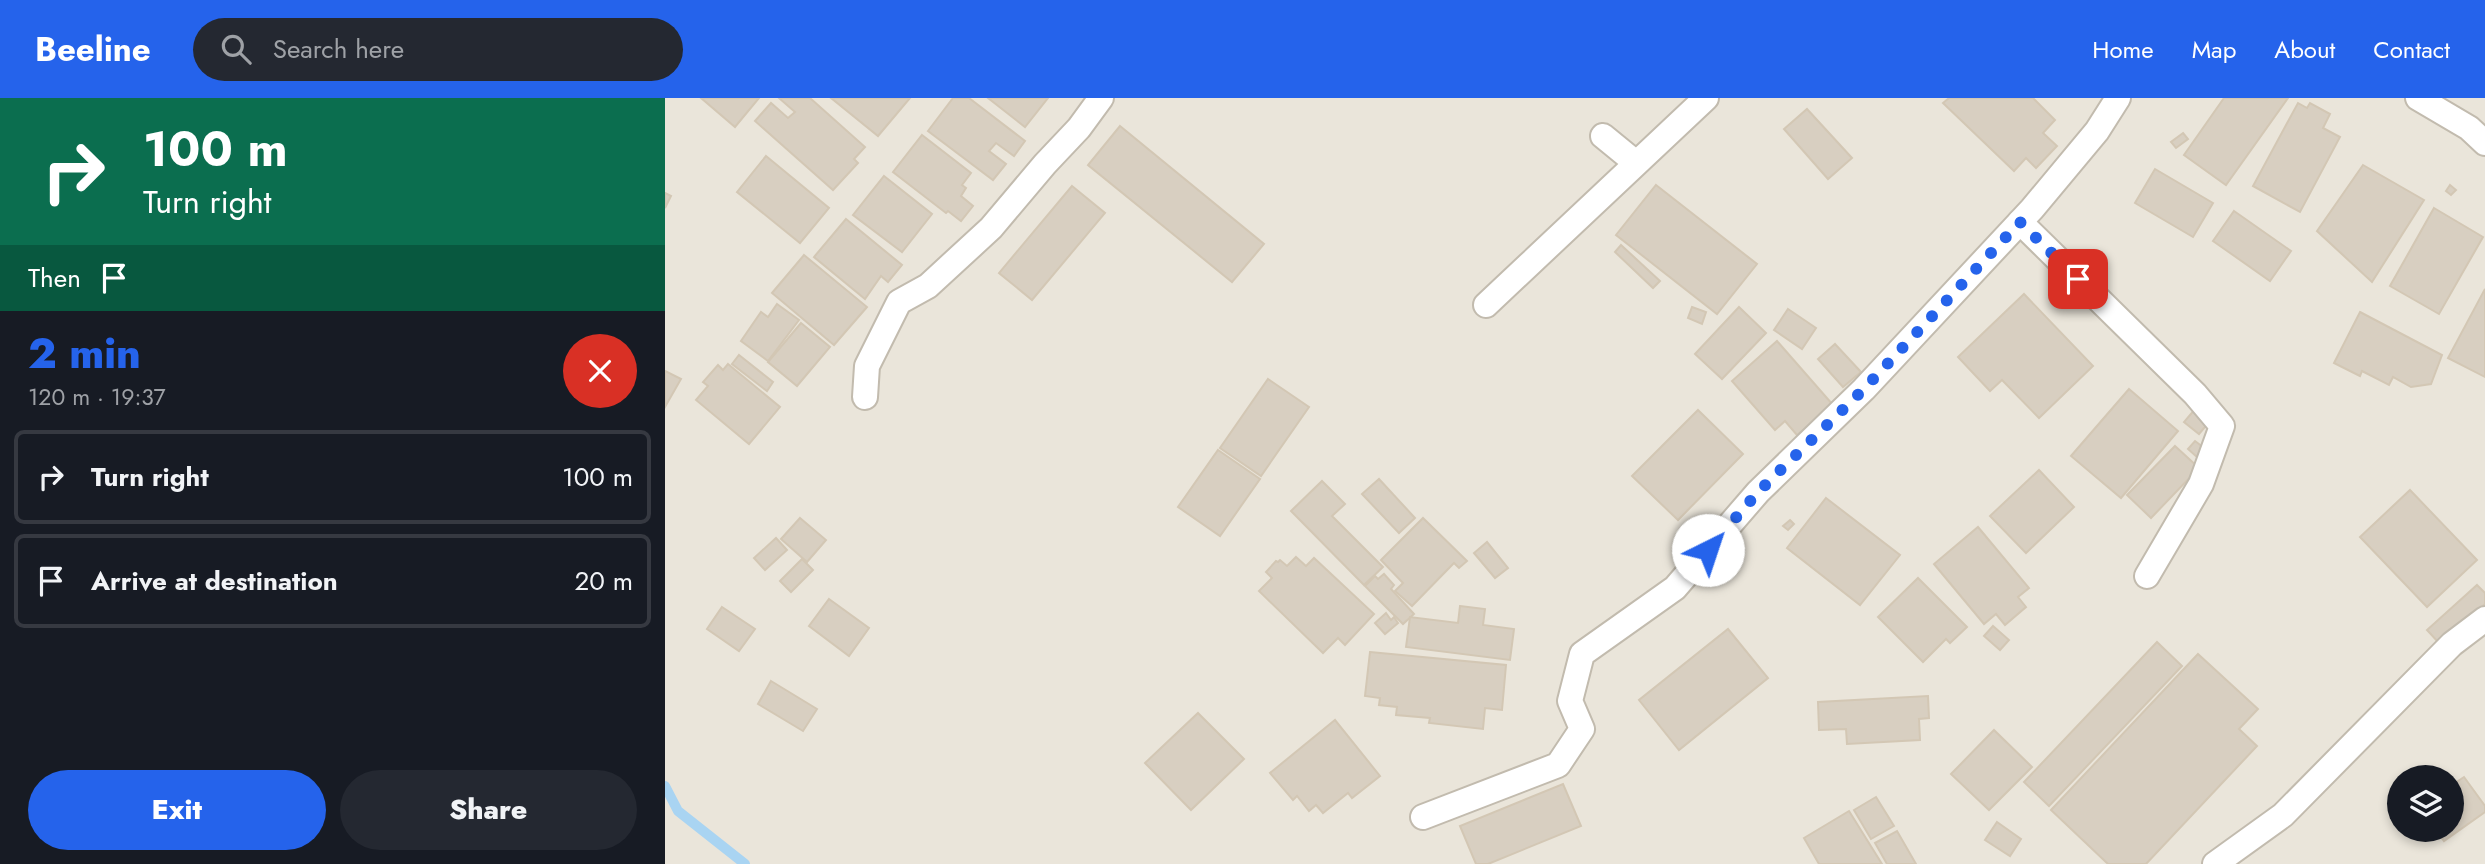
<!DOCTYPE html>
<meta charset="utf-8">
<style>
body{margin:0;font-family:Jost,sans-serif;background:#242831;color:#f1f3f6;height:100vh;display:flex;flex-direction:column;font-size:26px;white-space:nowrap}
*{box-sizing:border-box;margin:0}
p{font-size:23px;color:#9ea1a6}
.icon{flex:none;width:38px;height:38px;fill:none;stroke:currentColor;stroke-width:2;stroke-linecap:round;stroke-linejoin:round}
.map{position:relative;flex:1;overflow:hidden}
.panel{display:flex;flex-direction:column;background:#171b24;width:665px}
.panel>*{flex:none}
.guide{background:#0b6e4f;color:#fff;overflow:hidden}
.controls{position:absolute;left:1722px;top:667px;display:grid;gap:14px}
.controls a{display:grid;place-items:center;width:77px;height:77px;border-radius:50%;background:#171b24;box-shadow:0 4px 10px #0003;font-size:35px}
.pin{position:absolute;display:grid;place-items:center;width:60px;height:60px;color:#fff;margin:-30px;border-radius:14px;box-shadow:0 4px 10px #0006}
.me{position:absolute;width:77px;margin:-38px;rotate:41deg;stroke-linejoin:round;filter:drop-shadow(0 0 5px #0008)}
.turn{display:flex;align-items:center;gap:24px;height:147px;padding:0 28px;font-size:32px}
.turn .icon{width:91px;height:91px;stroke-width:2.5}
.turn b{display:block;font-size:49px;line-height:60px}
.then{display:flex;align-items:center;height:66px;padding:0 28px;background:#0003;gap:14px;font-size:26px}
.round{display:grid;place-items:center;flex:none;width:74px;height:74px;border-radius:37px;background:#242831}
.head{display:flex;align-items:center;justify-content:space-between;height:119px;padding:0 28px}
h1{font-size:42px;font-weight:800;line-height:52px;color:#2563eb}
.button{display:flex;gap:14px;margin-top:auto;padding:14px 28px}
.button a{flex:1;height:80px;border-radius:42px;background:#2563eb;color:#fff;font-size:28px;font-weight:800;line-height:80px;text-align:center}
.button a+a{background:#242831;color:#f1f3f6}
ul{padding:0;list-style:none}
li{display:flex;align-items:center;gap:21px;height:94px;margin:0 14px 10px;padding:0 14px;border:4px solid #363941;border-radius:10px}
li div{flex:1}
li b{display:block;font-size:26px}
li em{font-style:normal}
header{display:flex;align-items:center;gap:42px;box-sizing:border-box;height:98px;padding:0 35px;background:#2563eb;color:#fff}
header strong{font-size:33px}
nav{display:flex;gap:38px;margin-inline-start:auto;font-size:24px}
.search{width:490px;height:63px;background:#242831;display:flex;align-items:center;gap:18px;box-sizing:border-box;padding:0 24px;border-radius:38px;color:#9ea1a6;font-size:26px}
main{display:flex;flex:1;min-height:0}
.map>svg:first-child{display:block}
</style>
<header>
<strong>Beeline</strong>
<div class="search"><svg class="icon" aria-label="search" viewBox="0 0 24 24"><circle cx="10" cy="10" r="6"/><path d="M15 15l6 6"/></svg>Search here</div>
<nav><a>Home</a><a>Map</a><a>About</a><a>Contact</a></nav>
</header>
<main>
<section class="panel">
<div class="guide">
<div class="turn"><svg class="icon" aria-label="right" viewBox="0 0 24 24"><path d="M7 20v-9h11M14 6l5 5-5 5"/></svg><div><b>100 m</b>Turn right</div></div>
<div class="then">Then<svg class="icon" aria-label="arrive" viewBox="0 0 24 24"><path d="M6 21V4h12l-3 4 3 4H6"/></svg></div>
</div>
<div class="head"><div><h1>2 min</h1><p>120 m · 19:37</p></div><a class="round" style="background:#d93025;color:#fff"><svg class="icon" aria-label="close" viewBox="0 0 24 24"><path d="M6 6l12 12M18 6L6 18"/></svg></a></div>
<ul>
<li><svg class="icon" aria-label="right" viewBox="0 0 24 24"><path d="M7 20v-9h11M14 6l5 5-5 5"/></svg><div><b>Turn right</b></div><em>100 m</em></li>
<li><svg class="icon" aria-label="arrive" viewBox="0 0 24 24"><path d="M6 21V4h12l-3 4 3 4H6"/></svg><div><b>Arrive at destination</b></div><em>20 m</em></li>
</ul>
<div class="button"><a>Exit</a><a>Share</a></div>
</section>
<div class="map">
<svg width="1820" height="766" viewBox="0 0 1820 766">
<rect width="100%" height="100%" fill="#f6f3ec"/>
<path fill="#eae5da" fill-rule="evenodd" d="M0 0H1820V766H0ZM1734 679H1787V732H1734Z"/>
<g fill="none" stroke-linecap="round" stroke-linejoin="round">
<polyline stroke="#a9d4f2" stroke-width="10" points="0,688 13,713 80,766"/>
</g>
<g fill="#d8cfc1" stroke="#d3c7b4" stroke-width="2">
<polygon points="36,0 94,0 70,29"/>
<polygon points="114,0 145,0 200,49 189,61 193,65 168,92 90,23 106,5 123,20 130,14"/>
<polygon points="166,0 245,0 213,38"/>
<polygon points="288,0 304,0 360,43 349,58 331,45 324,53 341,66 328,82 263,33"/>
<polygon points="323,0 383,0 360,29"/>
<polygon points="1284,0 1368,0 1390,22 1378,35 1392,48 1371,70 1361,60 1349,73 1278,5"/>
<polygon points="1559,0 1623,0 1561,87 1519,57"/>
<polygon points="1633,5 1642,10 1645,5 1665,16 1658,30 1675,39 1635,114 1588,88"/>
<polygon points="1142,11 1187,60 1163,81 1119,31"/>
<polygon points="455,28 599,146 567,184 423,67"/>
<polygon points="1518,35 1523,41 1511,50 1506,44"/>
<polygon points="257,37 306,75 297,87 301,90 296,98 308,108 296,123 283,113 281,115 228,74"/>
<polygon points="101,58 164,110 135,145 72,94"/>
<polygon points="1698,67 1759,102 1707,184 1652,133"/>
<polygon points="1490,71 1548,105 1528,139 1470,105"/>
<polygon points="219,78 267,116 237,154 188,117"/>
<polygon points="991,87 1092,166 1052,216 951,137"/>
<polygon points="1785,87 1791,92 1786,97 1781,93"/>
<polygon points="407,88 440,115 367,202 334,175"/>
<polygon points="0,95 6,98 0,110"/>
<polygon points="1769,110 1818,139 1774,216 1725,188"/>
<polygon points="1569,113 1626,153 1605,183 1548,143"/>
<polygon points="181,121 237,167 223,184 216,178 200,201 149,159"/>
<polygon points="956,147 995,183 988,190 950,154"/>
<polygon points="139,157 202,209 169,247 107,195"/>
<polygon points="1820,191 1820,279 1783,260"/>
<polygon points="1359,196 1428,268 1374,320 1337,282 1325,293 1293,259"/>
<polygon points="112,206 134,222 103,263 76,243 96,214 103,219"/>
<polygon points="1027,209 1041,214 1037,226 1023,220"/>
<polygon points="1074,209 1101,235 1057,281 1030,256"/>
<polygon points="1123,211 1151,230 1137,251 1109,232"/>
<polygon points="1695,214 1777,257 1766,286 1746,289 1728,279 1724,287 1697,273 1695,278 1669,265"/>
<polygon points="136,225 165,249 132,288 103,264"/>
<polygon points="1112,243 1168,307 1132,337 1120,323 1110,332 1067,283"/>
<polygon points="1170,246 1196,274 1178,289 1153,261"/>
<polygon points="74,257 108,284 102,293 67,266"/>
<polygon points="63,266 115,309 84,346 31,302 43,288 38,284 53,267 58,272"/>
<polygon points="0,273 16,281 0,309"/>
<polygon points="603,281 644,309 596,378 555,350"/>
<polygon points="1464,291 1513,333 1456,400 1406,358"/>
<polygon points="1531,310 1546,322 1534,336 1519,324"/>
<polygon points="1033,312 1078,356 1013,422 967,378"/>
<polygon points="1530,343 1539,350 1532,359 1523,351"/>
<polygon points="1510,348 1534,370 1486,420 1462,397"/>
<polygon points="553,352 595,381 555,438 513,409"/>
<polygon points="1374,372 1409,409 1361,455 1325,418"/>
<polygon points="714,381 750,420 734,435 697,396"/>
<polygon points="657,383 680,406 667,418 718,469 699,487 626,413"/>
<polygon points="1745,392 1812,462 1762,509 1695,439"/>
<polygon points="1161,400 1235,457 1195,507 1122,450"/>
<polygon points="135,420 161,442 142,464 116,441"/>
<polygon points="758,420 802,463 794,470 789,465 747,508 730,493 738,485 716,462"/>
<polygon points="1125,422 1129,426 1123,432 1118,428"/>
<polygon points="1313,429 1364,490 1353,499 1361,509 1340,527 1331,516 1319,526 1269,466"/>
<polygon points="111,440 122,452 100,472 89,460"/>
<polygon points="822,444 843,470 830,480 809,455"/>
<polygon points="631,459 641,468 649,460 709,516 680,547 673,540 658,555 594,493 607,480 601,474 611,463 613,464 615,462 622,468"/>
<polygon points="137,461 148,472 126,494 115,483"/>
<polygon points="719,476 729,487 726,491 749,516 738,526 700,488 710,478 713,481"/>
<polygon points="1253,480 1302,529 1285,545 1281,541 1258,564 1213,519"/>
<polygon points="1812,487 1820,495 1820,506 1775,546 1762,532"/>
<polygon points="164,501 204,530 184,558 144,528"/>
<polygon points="795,508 820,511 818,527 849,531 845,562 741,549 745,519 793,525"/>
<polygon points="57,509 90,531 74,553 42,531"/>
<polygon points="721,515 726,522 729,519 733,525 720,536 710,525"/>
<polygon points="1328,528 1344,542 1335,552 1319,538"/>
<polygon points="1063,531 1103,580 1014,652 974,602"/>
<polygon points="1492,544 1517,568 1384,708 1359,684"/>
<polygon points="705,554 841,567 837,612 820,610 818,631 764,625 765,620 731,617 732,609 714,607 715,600 700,598"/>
<polygon points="1533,556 1593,611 1574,631 1592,648 1481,766 1443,766 1386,712"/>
<polygon points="106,583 152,611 138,633 93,606"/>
<polygon points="1263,598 1264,620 1254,621 1255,642 1182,646 1181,631 1154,632 1153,604"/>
<polygon points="533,615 579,661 526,712 480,665"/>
<polygon points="670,622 715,678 687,700 683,695 658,715 651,707 644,713 632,698 628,702 605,675"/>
<polygon points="1329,632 1367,669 1324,712 1286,676"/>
<polygon points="1799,679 1820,708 1820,714 1779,743 1771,732 1787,732 1787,687"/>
<polygon points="898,686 916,728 823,766 811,766 795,728"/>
<polygon points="1211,699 1229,728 1206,741 1189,712"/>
<polygon points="1184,713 1217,766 1154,766 1139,740"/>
<polygon points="1332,724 1356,741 1345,758 1320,742"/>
<polygon points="1232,733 1251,766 1222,766 1210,745"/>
</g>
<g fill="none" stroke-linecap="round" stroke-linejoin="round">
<g stroke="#c2bbae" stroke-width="28">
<g id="minor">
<polyline points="1753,0 1804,30 1820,45"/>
<polyline points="938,38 971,65"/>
<polyline points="1355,124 1530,296 1557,328 1536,386 1482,478"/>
<polyline points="821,207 1041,0"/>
<polyline points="200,299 202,268 234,204 263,188 326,130 380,66 414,30 436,0"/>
<polyline points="758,719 893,667 917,631 905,603 917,556 1010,490 1093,394 1199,291 1367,111 1432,33 1453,0"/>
<polyline points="1550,766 1618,717 1787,546 1820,521"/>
</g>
</g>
<use href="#minor" stroke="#fff" stroke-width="24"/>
</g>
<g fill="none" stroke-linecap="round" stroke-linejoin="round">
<polyline stroke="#2563eb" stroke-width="12" stroke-dasharray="0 21.6" points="1043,452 1093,394 1199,291 1355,124 1413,181"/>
</g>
</svg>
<div class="controls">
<a><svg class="icon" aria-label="layers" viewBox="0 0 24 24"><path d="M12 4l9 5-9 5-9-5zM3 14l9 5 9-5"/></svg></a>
</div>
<div class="pin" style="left:1413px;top:181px;background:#d93025"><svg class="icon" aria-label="arrive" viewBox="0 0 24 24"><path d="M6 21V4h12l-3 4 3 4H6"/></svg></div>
<svg class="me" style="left:1043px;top:452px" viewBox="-20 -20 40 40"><circle r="19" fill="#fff"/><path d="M0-13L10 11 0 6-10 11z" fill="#2563eb"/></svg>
</div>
</main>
